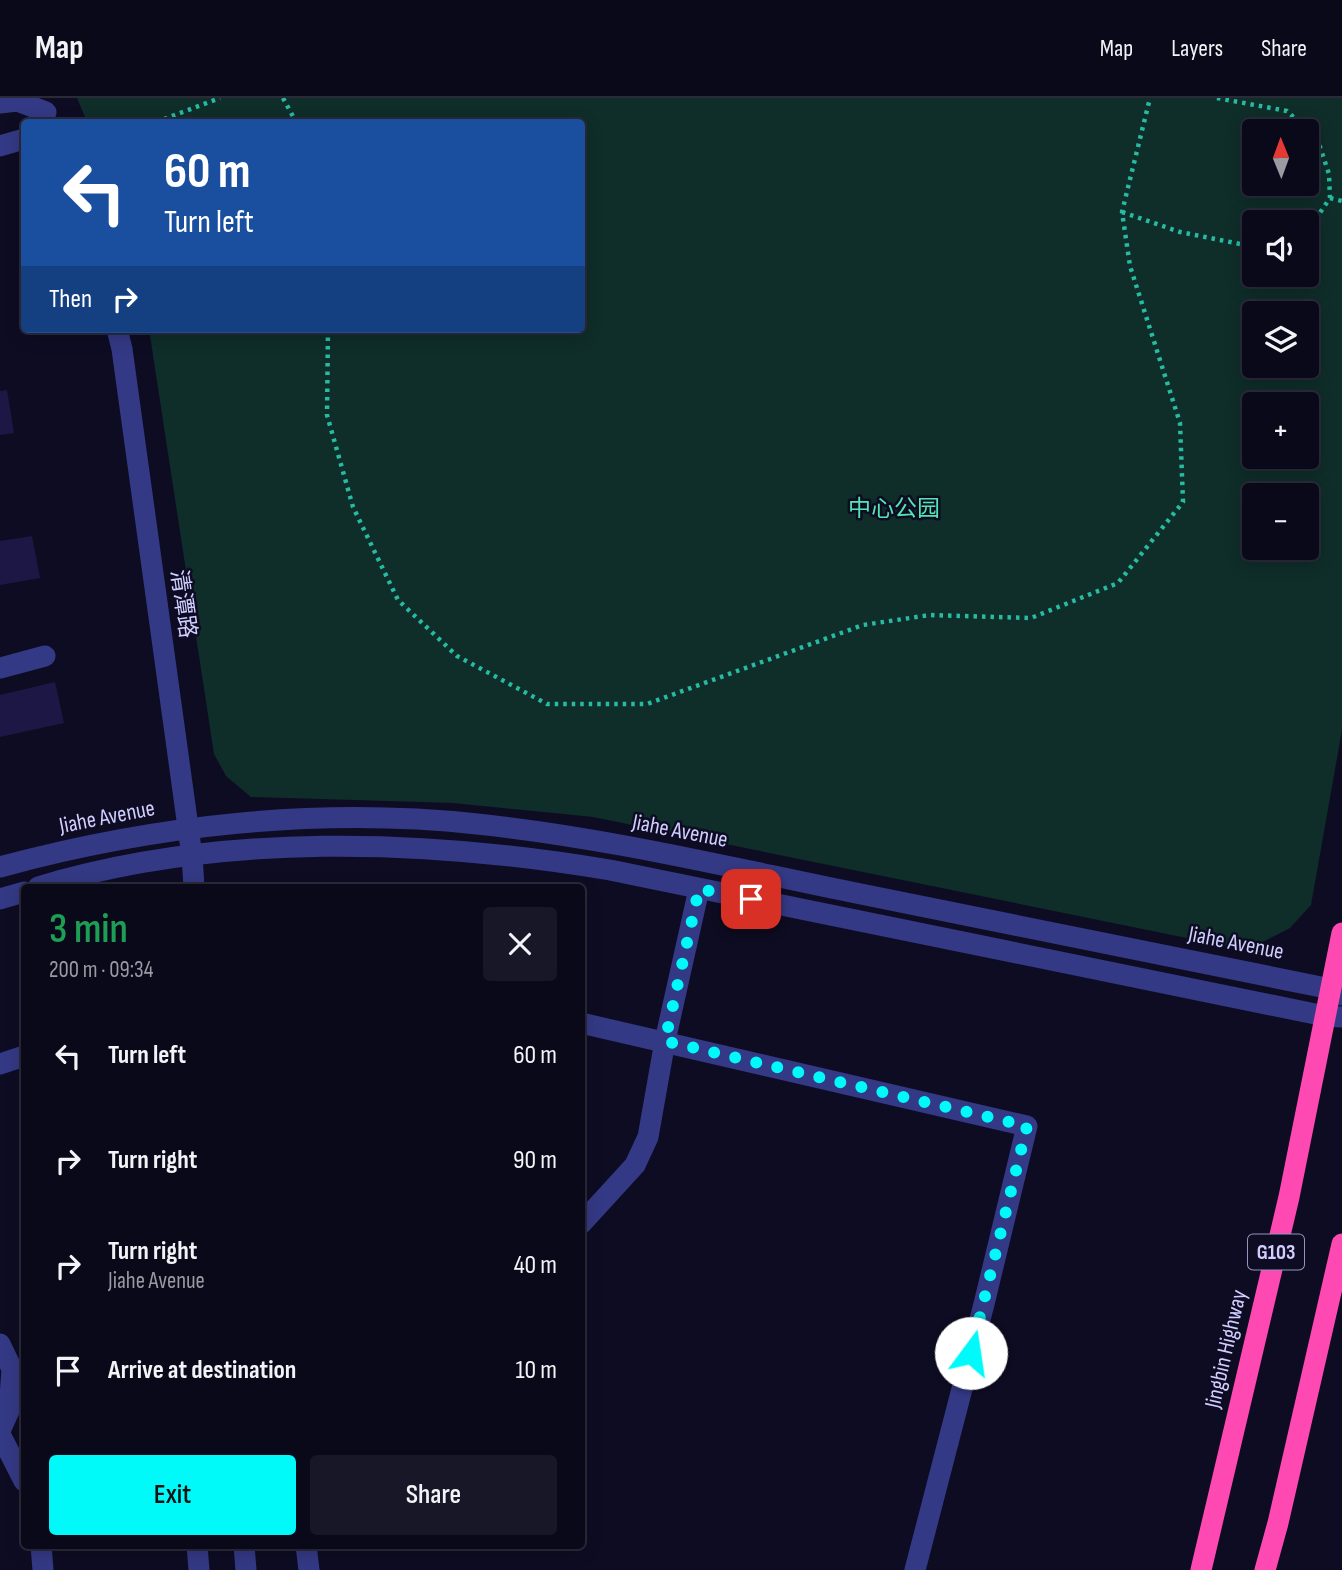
<!DOCTYPE html>
<meta charset="utf-8">
<style>
body{margin:0;font-family:"Sofia Sans Condensed","Noto Sans SC",sans-serif;background:#181727;color:#f1f3f6;height:100vh;display:flex;flex-direction:column;font-size:26px;white-space:nowrap}
*{box-sizing:border-box;margin:0}
p{font-size:23px;color:#999aa2}
.icon{flex:none;width:38px;height:38px;fill:none;stroke:currentColor;stroke-width:2;stroke-linecap:round;stroke-linejoin:round}
.map{position:relative;flex:1;overflow:hidden}
.side{position:absolute;left:21px;top:786px;width:564px;height:665px;display:flex;flex-direction:column;background:#0a091a;border-radius:7px;box-shadow:0 4px 18px #0003,0 0 0 2px #2a2a39}
.side>*{flex:none}
.guide{position:absolute;left:21px;top:21px;width:564px;height:214px;border-radius:7px;box-shadow:0 4px 18px #0003,0 0 0 2px #2a2a39;background:#1a4fa0;color:#fff;overflow:hidden}
.needle{width:46px;rotate:359deg}
.fabs{position:absolute;left:1242px;top:21px;display:grid;gap:14px}
.fabs a{display:grid;place-items:center;width:77px;height:77px;border-radius:7px;background:#0a091a;box-shadow:0 4px 18px #0003,0 0 0 2px #2a2a39;font-size:35px}
.pin{position:absolute;display:grid;place-items:center;width:60px;height:60px;color:#fff;margin:-30px;border-radius:14px;box-shadow:0 4px 10px #0006}
.me{position:absolute;width:77px;margin:-38px;rotate:14deg;stroke-linejoin:round;filter:drop-shadow(0 0 5px #0008)}
.turn{display:flex;align-items:center;gap:24px;height:147px;padding:0 28px;font-size:32px}
.turn .icon{width:91px;height:91px;stroke-width:2.5}
.turn b{display:block;font-size:49px;line-height:60px}
.then{display:flex;align-items:center;height:66px;padding:0 28px;background:#0003;gap:14px;font-size:26px}
.round{display:grid;place-items:center;flex:none;width:74px;height:74px;border-radius:7px;background:#181727}
.head{display:flex;align-items:center;justify-content:space-between;height:119px;padding:0 28px}
h1{font-size:42px;font-weight:600;line-height:52px;color:#1e9e55}
.button{display:flex;gap:14px;margin-top:auto;padding:14px 28px}
.button a{flex:1;height:80px;border-radius:7px;background:#00f9f9;color:#111;font-size:28px;font-weight:600;line-height:80px;text-align:center}
.button a+a{background:#181727;color:#f1f3f6}
ul{padding:0;list-style:none}
li{display:flex;align-items:center;gap:21px;height:105px;padding:0 28px}
li div{flex:1}
li b{display:block;font-size:26px}
li em{font-style:normal}
header{display:flex;align-items:center;gap:42px;box-sizing:border-box;height:98px;padding:0 35px;background:#0a091a;border-bottom:2px solid #2a2a39}
header strong{font-size:33px}
nav{display:flex;gap:38px;margin-inline-start:auto;font-size:24px}
.map>svg:first-child{display:block}
</style>
<header>
<strong>Map</strong>
<nav><a>Map</a><a>Layers</a><a>Share</a></nav>
</header>
<div class="map">
<svg width="1342" height="1472" viewBox="0 0 1342 1472">
<rect width="100%" height="100%" fill="#0e0c23"/>
<path fill="#0f2d29" fill-rule="evenodd" d="M77 0H1342V632L1311 807 1290 830 1259 846 1226 848 593 719 453 705 251 699 226 678 214 656 149 231H581V24H87ZM1255 33H1307V86H1255ZM1255 124H1307V177H1255ZM1255 215H1307V268H1255ZM1255 306H1307V359H1255ZM1255 397H1307V450H1255Z"/>
<g fill="#1c1745">
<polygon points="7,292 14,335 0,337 0,293"/>
<polygon points="32,438 40,480 0,487 0,443"/>
<polygon points="55,584 64,625 0,639 0,597"/>
</g>
<g fill="none" stroke-linecap="round" stroke-linejoin="round">
<g stroke="#27bba3" stroke-width="4.5" stroke-dasharray="3.5 5" stroke-linecap="butt">
<polyline points="283,0 296,24"/>
<polyline points="1217,0 1287,13 1318,43 1329,76 1330,100 1313,125 1307,128"/>
<polyline points="156,24 220,0"/>
<polyline points="1330,100 1342,103"/>
<polyline points="1122,114 1180,134 1255,149"/>
<polyline points="328,231 327,317 353,409 398,502 457,558 547,606 647,606 863,527 930,517 1031,520 1118,485 1183,404 1180,325 1130,168 1122,114 1150,0"/>
</g>
<g stroke="#343985" stroke-width="21">
<polyline points="0,5 17,3 46,14 38,24"/>
<polyline points="0,48 24,41"/>
<polyline points="117,231 122,251 192,758 194,789"/>
<polyline points="0,570 45,558"/>
<path d="M0 769C154 727 318 709 477 726 603 739 728 769 851 794 1011 826 1171 858 1331 891L1342 897"/>
<path d="M38 789C220 734 425 741 610 772L1325 918 1342 919"/>
<polyline points="0,801 24,794"/>
<polyline points="581,925 1027,1028 984,1206 915,1472"/>
<polyline points="0,966 24,958"/>
<polyline points="581,1126 635,1067 648,1039 665,943 699,791"/>
<polyline points="0,1246 12,1271 9,1313 0,1333"/>
<polyline points="0,1336 24,1383"/>
<polyline points="41,1447 43,1472"/>
<polyline points="197,1447 199,1472"/>
<polyline points="244,1447 246,1472"/>
<polyline points="306,1447 309,1472"/>
</g>
<g stroke="#ff49b2" stroke-width="21">
<polyline points="1201,1472 1289,1099 1342,835"/>
<polyline points="1265,1472 1278,1425 1342,1146"/>
</g>
</g>
<g fill="none" stroke-linecap="round" stroke-linejoin="round">
<polyline stroke="#00f9f9" stroke-width="12" stroke-dasharray="0 21.6" points="751,801 699,791 665,943 1027,1028 971,1255"/>
</g>
<g text-anchor="middle" dominant-baseline="central" stroke-width="5" stroke-linejoin="round" paint-order="stroke">
<rect fill="#0e0c23" stroke="#9594bd" stroke-width="2" x="1248" y="1136.5" width="56" height="35" rx="5"/>
<g font-size="21" font-weight="bold" fill="#cfceff">
<text x="1276" y="1154">G103</text>
</g>
<g font-size="23" fill="#53e6b3" stroke="#0e0c23">
<text x="894" y="411">中心公园</text>
</g>
<g font-size="23" fill="#cfceff" stroke="#0e0c23">
<text transform="translate(183 506) rotate(82)">清潭路</text>
<text transform="translate(107 719) rotate(-11)">Jiahe Avenue</text>
<text transform="translate(680 733) rotate(11)">Jiahe Avenue</text>
<text transform="translate(1236 845) rotate(11)">Jiahe Avenue</text>
<text transform="translate(1226 1251) rotate(-77)">Jingbin Highway</text>
</g>
</g>
</svg>
<div class="fabs">
<a><svg class="needle" viewBox="-14 -14 28 28"><path d="M0-13l5 13h-10z" fill="#e53935"/><path d="M0 13l5-13h-10z" fill="#999aa2"/></svg></a>
<a><svg class="icon" aria-label="sound" viewBox="0 0 24 24"><path d="M4 9h4l5-4v14l-5-4H4zM17 9q2 3 0 6"/></svg></a>
<a><svg class="icon" aria-label="layers" viewBox="0 0 24 24"><path d="M12 4l9 5-9 5-9-5zM3 14l9 5 9-5"/></svg></a>
<a>+</a>
<a>−</a>
</div>
<div class="pin" style="left:751px;top:801px;background:#d93025"><svg class="icon" aria-label="arrive" viewBox="0 0 24 24"><path d="M6 21V4h12l-3 4 3 4H6"/></svg></div>
<svg class="me" style="left:971px;top:1255px" viewBox="-20 -20 40 40"><circle r="19" fill="#fff"/><path d="M0-13L10 11 0 6-10 11z" fill="#00f9f9"/></svg>
<div class="guide">
<div class="turn"><svg class="icon" aria-label="left" viewBox="0 0 24 24"><path d="M17 20v-9H6M10 6l-5 5 5 5"/></svg><div><b>60 m</b>Turn left</div></div>
<div class="then">Then<svg class="icon" aria-label="right" viewBox="0 0 24 24"><path d="M7 20v-9h11M14 6l5 5-5 5"/></svg></div>
</div>
<section class="side">
<div class="head"><div><h1>3 min</h1><p>200 m · 09:34</p></div><a class="round"><svg class="icon" aria-label="close" viewBox="0 0 24 24"><path d="M6 6l12 12M18 6L6 18"/></svg></a></div>
<ul>
<li><svg class="icon" aria-label="left" viewBox="0 0 24 24"><path d="M17 20v-9H6M10 6l-5 5 5 5"/></svg><div><b>Turn left</b></div><em>60 m</em></li>
<li><svg class="icon" aria-label="right" viewBox="0 0 24 24"><path d="M7 20v-9h11M14 6l5 5-5 5"/></svg><div><b>Turn right</b></div><em>90 m</em></li>
<li><svg class="icon" aria-label="right" viewBox="0 0 24 24"><path d="M7 20v-9h11M14 6l5 5-5 5"/></svg><div><b>Turn right</b><p>Jiahe Avenue</p></div><em>40 m</em></li>
<li><svg class="icon" aria-label="arrive" viewBox="0 0 24 24"><path d="M6 21V4h12l-3 4 3 4H6"/></svg><div><b>Arrive at destination</b></div><em>10 m</em></li>
</ul>
<div class="button"><a>Exit</a><a>Share</a></div>
</section>
</div>
